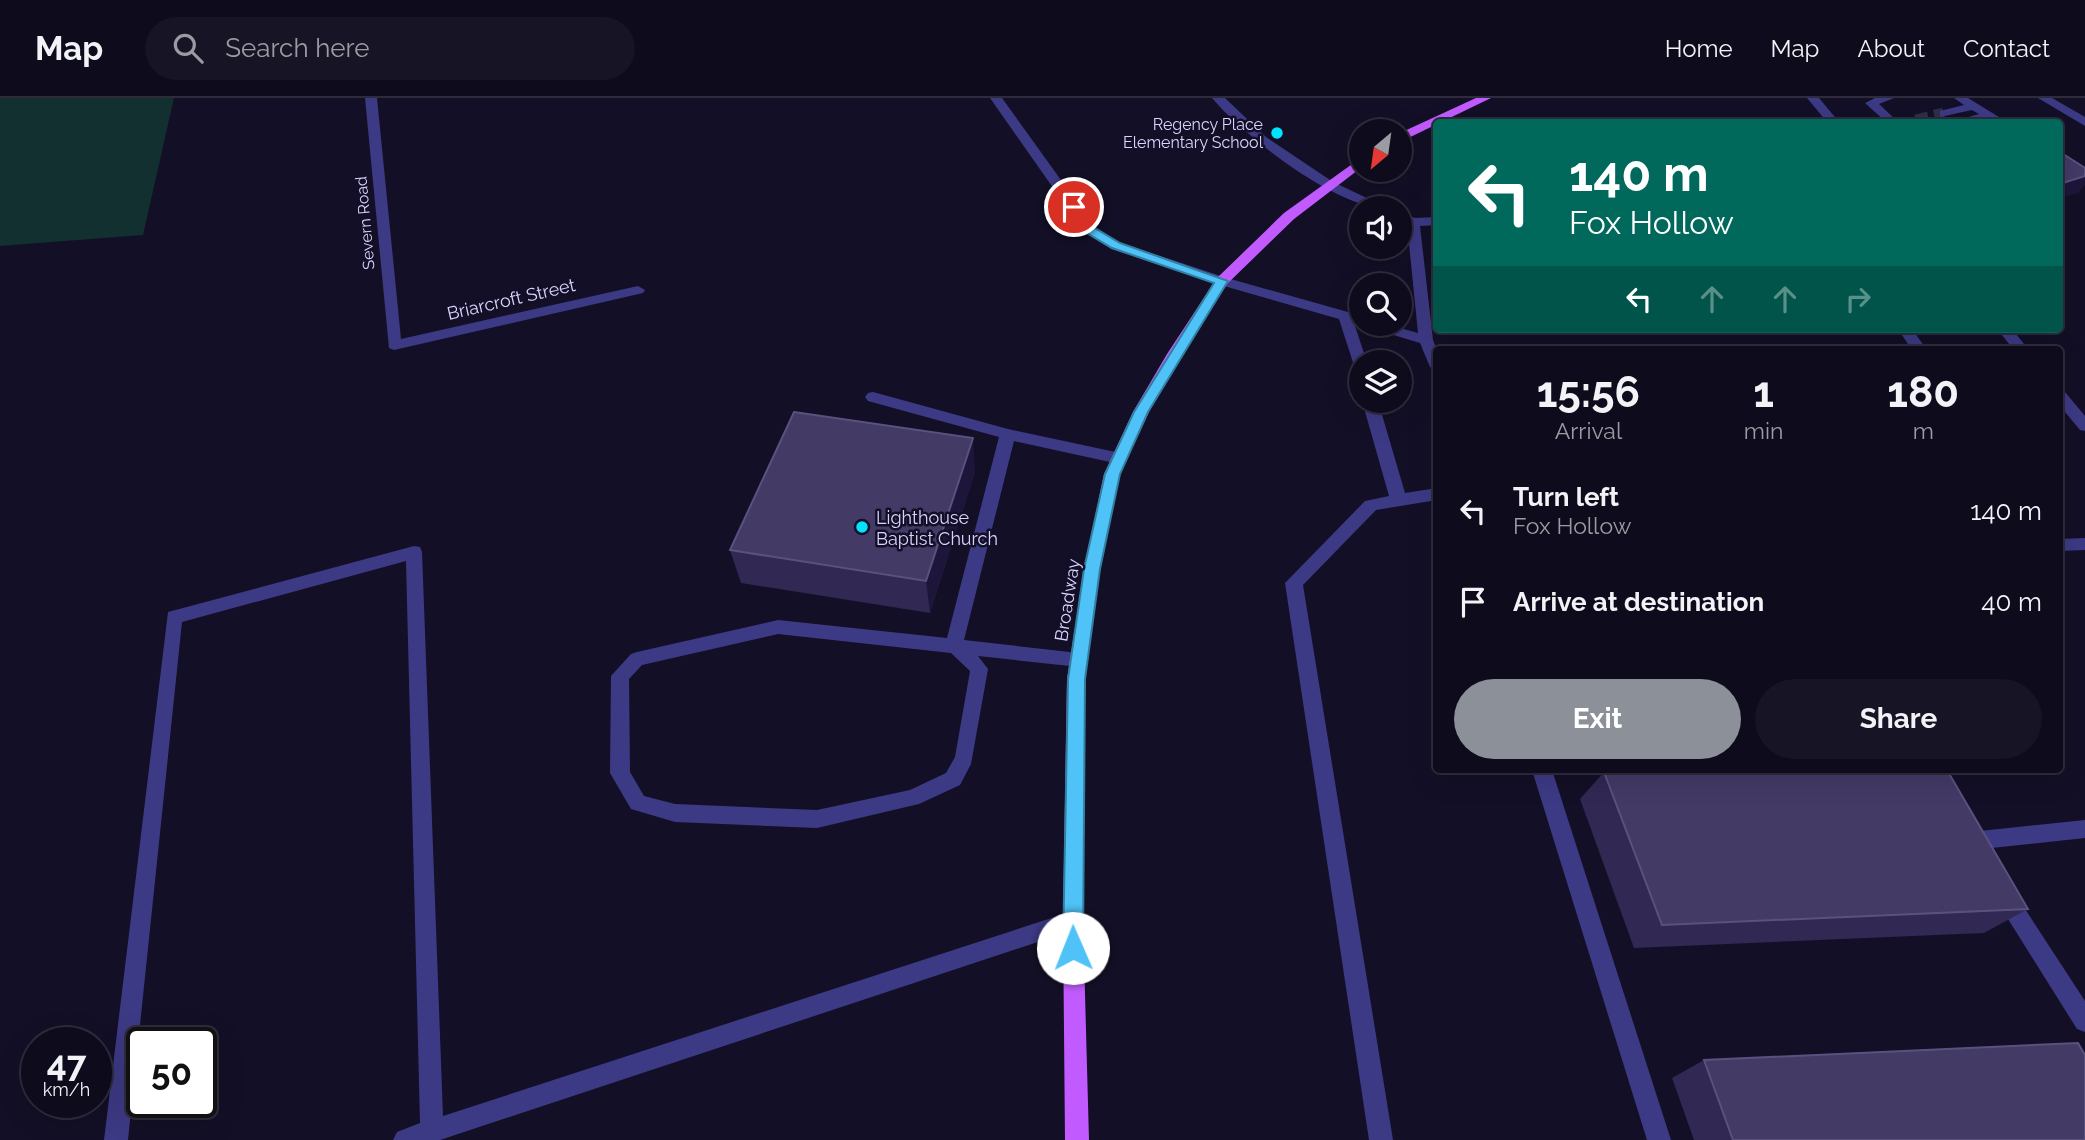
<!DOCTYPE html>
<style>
body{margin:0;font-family:Raleway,sans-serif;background:#171425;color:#f1f3f6;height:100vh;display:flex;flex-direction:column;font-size:26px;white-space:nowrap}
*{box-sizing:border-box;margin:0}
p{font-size:23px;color:#9b9ba3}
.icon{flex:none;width:38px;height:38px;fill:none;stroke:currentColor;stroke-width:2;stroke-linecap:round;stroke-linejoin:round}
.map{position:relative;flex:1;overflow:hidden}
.panel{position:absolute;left:1433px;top:248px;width:630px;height:427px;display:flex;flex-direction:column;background:#0e0b1c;border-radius:7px;box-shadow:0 7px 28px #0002,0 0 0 2px #2e2b3b}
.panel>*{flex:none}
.top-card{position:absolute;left:1433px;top:21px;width:630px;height:214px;border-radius:7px;box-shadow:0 7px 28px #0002,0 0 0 2px #2e2b3b;background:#00695c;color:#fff;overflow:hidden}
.needle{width:46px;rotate:209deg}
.controls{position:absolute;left:1349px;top:21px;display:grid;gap:14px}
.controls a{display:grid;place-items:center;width:63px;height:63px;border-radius:50%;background:#0e0b1c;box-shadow:0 7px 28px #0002,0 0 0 2px #2e2b3b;font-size:35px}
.speed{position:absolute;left:21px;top:929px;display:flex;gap:14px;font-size:35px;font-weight:700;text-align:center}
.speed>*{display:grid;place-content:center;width:91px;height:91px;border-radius:50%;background:#0e0b1c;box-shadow:0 7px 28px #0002,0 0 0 2px #2e2b3b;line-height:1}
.speed small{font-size:18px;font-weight:400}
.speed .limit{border:4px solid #111;border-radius:10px;background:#fff;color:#111}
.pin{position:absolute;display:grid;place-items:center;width:60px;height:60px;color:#fff;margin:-30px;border:4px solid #fff;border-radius:50%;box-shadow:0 2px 7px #0007}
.me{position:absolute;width:77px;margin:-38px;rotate:359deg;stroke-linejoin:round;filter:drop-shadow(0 0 5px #0008)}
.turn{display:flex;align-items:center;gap:24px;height:147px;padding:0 21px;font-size:32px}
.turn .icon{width:91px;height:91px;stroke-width:2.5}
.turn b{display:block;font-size:49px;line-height:60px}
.lanes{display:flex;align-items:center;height:66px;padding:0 21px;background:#0003;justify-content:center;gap:35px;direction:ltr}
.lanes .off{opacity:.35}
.eta{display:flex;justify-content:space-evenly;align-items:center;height:119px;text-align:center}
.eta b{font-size:42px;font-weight:700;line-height:49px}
.button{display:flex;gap:14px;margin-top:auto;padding:14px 21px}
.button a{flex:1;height:80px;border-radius:42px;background:#8c9099;color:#fff;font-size:28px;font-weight:700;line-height:80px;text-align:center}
.button a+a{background:#171425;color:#f1f3f6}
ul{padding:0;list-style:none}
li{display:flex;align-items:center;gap:21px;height:91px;padding:0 21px}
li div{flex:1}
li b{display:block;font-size:26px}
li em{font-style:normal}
header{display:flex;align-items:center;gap:42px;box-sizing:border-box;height:98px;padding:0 35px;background:#0e0b1c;border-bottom:2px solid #2e2b3b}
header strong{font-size:33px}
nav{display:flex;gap:38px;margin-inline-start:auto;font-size:24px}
.search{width:490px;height:63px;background:#171425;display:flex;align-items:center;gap:18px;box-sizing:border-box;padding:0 24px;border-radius:38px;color:#9b9ba3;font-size:26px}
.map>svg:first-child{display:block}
</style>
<header>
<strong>Map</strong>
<div class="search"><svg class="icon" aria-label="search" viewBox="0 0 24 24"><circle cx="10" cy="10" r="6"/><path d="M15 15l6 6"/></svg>Search here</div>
<nav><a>Home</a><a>Map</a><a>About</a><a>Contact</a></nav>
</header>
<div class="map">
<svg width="2085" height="1042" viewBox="0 0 2085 1042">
<rect width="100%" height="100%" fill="#130f26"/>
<polygon fill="#12302f" points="0,0 174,0 143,137 0,148"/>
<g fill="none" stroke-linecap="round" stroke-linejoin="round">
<polyline stroke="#312d47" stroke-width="13" stroke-dasharray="13 6" stroke-linecap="butt" points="1916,23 1944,16"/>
<g fill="#3d3a85" fill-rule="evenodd">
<polygon points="365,0 377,0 401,241 638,188 645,192 643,195 394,252 389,250"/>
<polygon points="990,0 1002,0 1094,128 1121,145 1227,180 1362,218 1362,226 1386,226 1418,235 1407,126 1400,123 1400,114 1415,120 1437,119 1437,127 1420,128 1433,242 1437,252 1437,274 1430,269 1420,245 1354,225 1367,264 1362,264 1362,278 1357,277 1339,221 1217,186 1111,151 1084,134"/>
<path d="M1212 0H1225L1266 39 1333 84 1388 110C1338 112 1244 38 1212 0Z"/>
<polygon points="1807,0 1819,0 1839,24 1827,24"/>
<polygon points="1875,0 1894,0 1879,6 1898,24 1886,24 1865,5"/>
<polygon points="1954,0 1968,0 2007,24 1993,24 1988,21 1960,24 1962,21 1979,16 1972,12 1940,19 1940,13 1964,7"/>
<polygon points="2038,0 2052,0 2085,19 2085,28"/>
<polygon points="1916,19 1920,20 1921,24 1906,24"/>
<polygon points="1898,231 1912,231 1927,252 1912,252"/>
<polygon points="1997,231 2012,231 2029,252 2014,252"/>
<polygon points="2060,293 2065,294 2085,318 2085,333 2080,332 2060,308"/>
<path d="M873 294 1008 331 1125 356 1127 360 1125 364 1119 366 1014 343 964 542 1079 555 1085 557 1088 562 1085 567 1079 569 978 558 988 571 971 666 960 687 919 706 817 730 675 724 631 711 610 675 611 578 631 556 637 554 778 522 947 540 999 339 868 303 865 299 868 295ZM778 536 951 555 970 573 955 659 946 675 910 692 817 712 675 706 644 698 630 674 629 581 642 567Z"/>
<polygon points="1362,303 1378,303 1405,395 1437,390 1437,402 1376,412 1303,487 1393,1042 1369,1042 1285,485 1365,403 1389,398"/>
<polygon points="2085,440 2085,452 2060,453 2060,441"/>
<polygon points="414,448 420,449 422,454 443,1018 1073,813 1080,816 1083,823 1080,830 440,1042 393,1042 397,1034 420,1025 406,463 182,524 128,1042 104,1042 168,514"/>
<polygon points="1532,672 1552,672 1671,1042 1647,1042"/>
<polygon points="2085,722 2085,740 1982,751 1973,757 1966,755 1960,743 1963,736 1970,734"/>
<polygon points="2005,788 2012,791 2085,903 2085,934 2077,931 1998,805 1995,798 1998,791"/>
</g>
<g fill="#c25bff" fill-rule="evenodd">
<polygon points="1476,0 1491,0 1400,44 1400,35"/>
<polygon points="1362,59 1362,69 1294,121 1227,186 1181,257 1149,314 1120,376 1100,471 1085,581 1083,823 1089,1042 1065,1042 1063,823 1067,581 1084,471 1104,376 1133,314 1167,256 1217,180 1284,115"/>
</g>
</g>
<g fill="#312854">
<polygon points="975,374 930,515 741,485 730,452"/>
<polygon points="1604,674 2028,811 1984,835 1634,850 1580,701"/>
<polygon points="1704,962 2085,1042 1694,1042 1672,980"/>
</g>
<g fill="#1d163a">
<polygon points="2085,78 2085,87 2078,95 2060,100 2060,86"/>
<polygon points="973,340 975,374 930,515 926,483"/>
</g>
<g fill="#433a66" stroke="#5a527e" stroke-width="2">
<polygon points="2060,54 2085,70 2085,78 2060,86"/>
<polygon points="794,314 973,340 926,483 730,452"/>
<polygon points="1649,672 1947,672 2028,811 1662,827 1604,674"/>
<polygon points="2078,945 2085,957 2085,1042 1733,1042 1704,962"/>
</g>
<polygon fill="#4fc3f7" stroke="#337fa1" stroke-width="2" points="1070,107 1078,107 1093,129 1120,145 1228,183 1148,314 1120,376 1100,471 1085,581 1083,850 1080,857 1073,860 1066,857 1063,850 1068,581 1084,471 1105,376 1134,314 1214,185 1112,150 1085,134 1068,109"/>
<g fill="#00e5ff" stroke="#130f26" stroke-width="2.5">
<circle cx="1277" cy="35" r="7"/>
<circle cx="862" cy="429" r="7"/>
</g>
<g text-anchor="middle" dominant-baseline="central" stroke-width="5" stroke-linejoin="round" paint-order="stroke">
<g font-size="16" fill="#d9d4ff" stroke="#130f26" text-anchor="end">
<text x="1263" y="26">Regency Place<tspan x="1263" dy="18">Elementary School</tspan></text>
</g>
<g font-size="16" fill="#d9d4ff" stroke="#130f26">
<text transform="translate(365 125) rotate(-95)">Severn Road</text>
</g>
<g font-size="18" fill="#d9d4ff" stroke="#130f26">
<text transform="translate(511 201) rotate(-13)">Briarcroft Street</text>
<text transform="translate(1067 502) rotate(-81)">Broadway</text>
</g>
<g font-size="18" fill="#d9d4ff" stroke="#130f26" text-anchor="start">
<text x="876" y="419">Lighthouse<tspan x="876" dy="21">Baptist Church</tspan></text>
</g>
</g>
</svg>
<div class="controls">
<a><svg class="needle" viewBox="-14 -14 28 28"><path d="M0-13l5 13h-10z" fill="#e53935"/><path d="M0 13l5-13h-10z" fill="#9b9ba3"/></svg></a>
<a><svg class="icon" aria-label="sound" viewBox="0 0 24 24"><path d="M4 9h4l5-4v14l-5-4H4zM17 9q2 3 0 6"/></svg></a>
<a><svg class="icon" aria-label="search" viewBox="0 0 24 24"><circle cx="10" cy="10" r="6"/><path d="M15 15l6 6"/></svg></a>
<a><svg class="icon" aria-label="layers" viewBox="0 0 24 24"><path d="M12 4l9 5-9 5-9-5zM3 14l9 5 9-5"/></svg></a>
</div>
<div class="speed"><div>47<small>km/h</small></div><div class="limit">50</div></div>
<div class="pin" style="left:1074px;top:109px;background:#d93025"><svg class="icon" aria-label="arrive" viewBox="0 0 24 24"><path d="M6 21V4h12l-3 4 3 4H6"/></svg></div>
<svg class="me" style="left:1073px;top:850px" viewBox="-20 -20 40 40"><circle r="19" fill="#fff"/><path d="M0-13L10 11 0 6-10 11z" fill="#4fc3f7"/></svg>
<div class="top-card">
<div class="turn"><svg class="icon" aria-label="left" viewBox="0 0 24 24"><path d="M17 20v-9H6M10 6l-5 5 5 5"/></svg><div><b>140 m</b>Fox Hollow</div></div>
<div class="lanes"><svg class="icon" aria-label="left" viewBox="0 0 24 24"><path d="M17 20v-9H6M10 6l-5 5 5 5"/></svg><svg class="icon off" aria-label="ahead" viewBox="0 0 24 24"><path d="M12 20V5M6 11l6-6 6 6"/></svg><svg class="icon off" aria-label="ahead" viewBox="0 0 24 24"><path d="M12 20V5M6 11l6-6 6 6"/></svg><svg class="icon off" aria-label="right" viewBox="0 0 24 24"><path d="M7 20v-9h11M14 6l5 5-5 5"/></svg></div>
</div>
<section class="panel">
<div class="eta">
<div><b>15:56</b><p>Arrival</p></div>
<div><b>1</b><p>min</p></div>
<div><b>180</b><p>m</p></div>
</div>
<ul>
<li><svg class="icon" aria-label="left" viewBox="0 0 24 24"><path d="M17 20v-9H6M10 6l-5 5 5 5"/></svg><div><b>Turn left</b><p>Fox Hollow</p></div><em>140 m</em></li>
<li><svg class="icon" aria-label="arrive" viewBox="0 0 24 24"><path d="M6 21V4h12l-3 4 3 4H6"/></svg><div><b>Arrive at destination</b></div><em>40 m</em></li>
</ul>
<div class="button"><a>Exit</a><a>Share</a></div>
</section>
</div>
